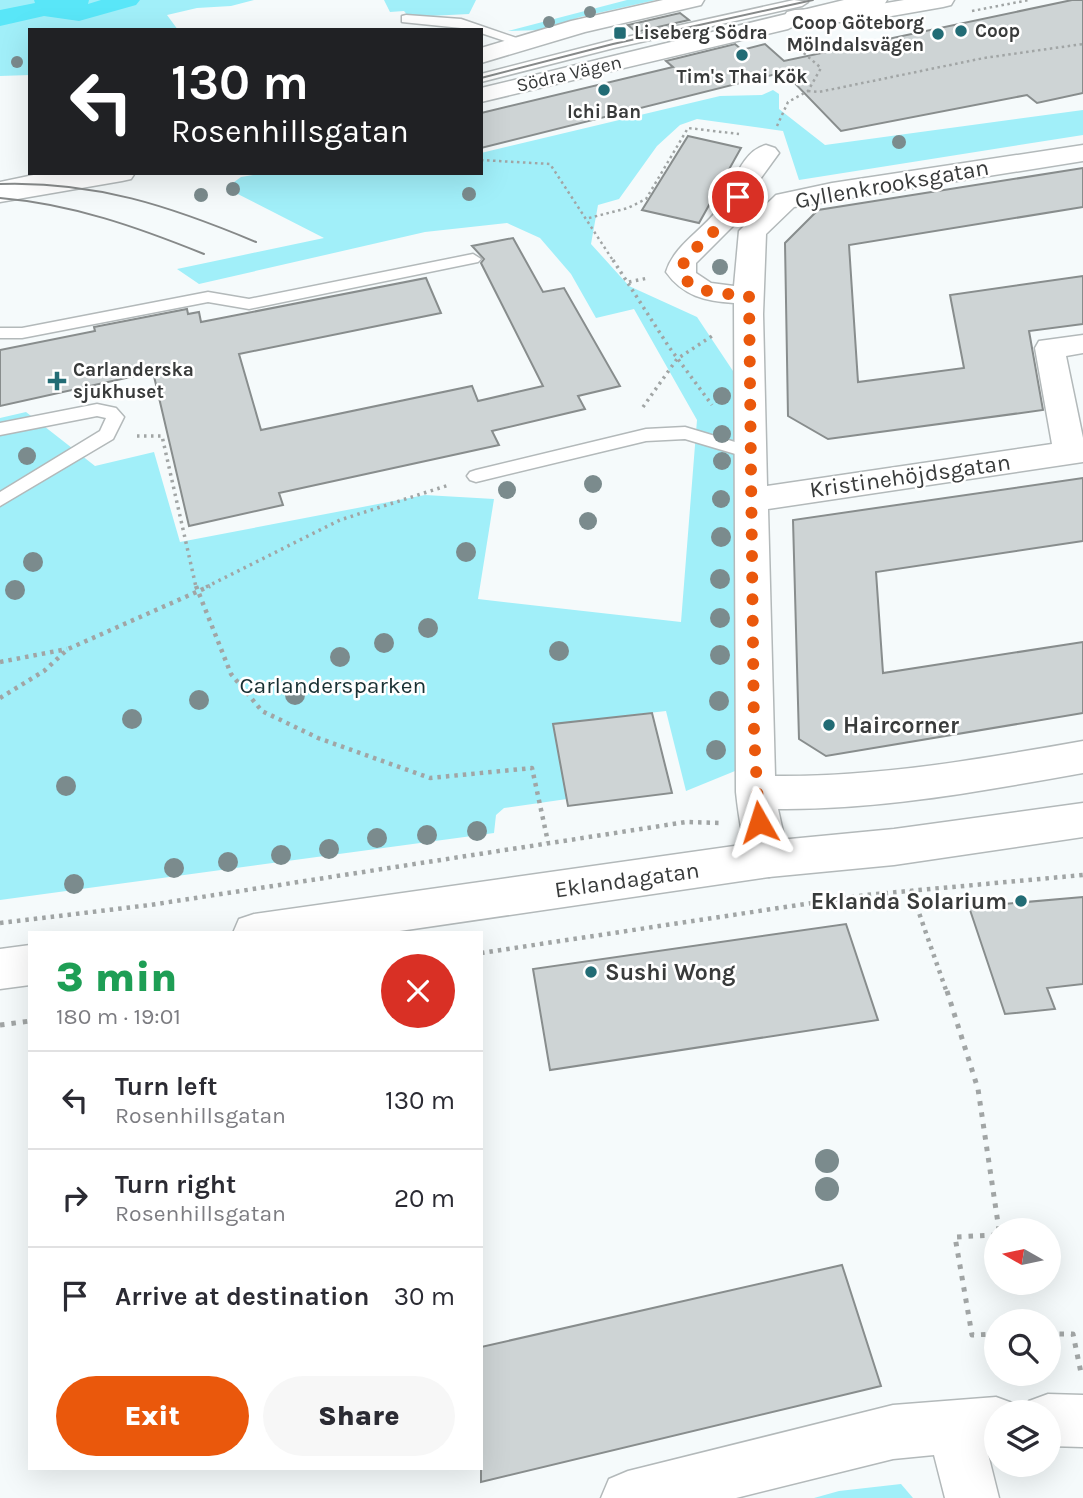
<!DOCTYPE html>
<meta charset="utf-8">
<style>
body{margin:0;font-family:Karla,sans-serif;background:#f7f7f7;color:#2b2b33;height:100vh;display:flex;flex-direction:column;font-size:26px;white-space:nowrap}
*{box-sizing:border-box;margin:0}
p{font-size:23px;color:#7c7c81}
.icon{flex:none;width:38px;height:38px;fill:none;stroke:currentColor;stroke-width:2;stroke-linecap:round;stroke-linejoin:round}
.map{position:relative;flex:1;overflow:hidden}
.side{position:absolute;left:28px;top:931px;width:455px;height:539px;display:flex;flex-direction:column;background:#fff;border-radius:0px;box-shadow:0 7px 28px #0002}
.side>*{flex:none}
.guide{position:absolute;left:28px;top:28px;width:455px;height:147px;border-radius:0px;box-shadow:0 7px 28px #0002;background:#202124;color:#fff;overflow:hidden}
.needle{width:46px;rotate:279deg}
.fabs{position:absolute;left:984px;top:1218px;display:grid;gap:14px}
.fabs a{display:grid;place-items:center;width:77px;height:77px;border-radius:50%;background:#fff;box-shadow:0 7px 28px #0002;font-size:35px}
.pin{position:absolute;display:grid;place-items:center;width:60px;height:60px;color:#fff;margin:-30px;border:4px solid #fff;border-radius:50%;box-shadow:0 2px 7px #0007}
.me{position:absolute;width:77px;margin:-38px;rotate:354deg;stroke-linejoin:round;filter:drop-shadow(0 0 5px #0008)}
.turn{display:flex;align-items:center;gap:24px;height:147px;padding:0 28px;font-size:32px}
.turn .icon{width:91px;height:91px;stroke-width:2.5}
.turn b{display:block;font-size:49px;line-height:60px}
.round{display:grid;place-items:center;flex:none;width:74px;height:74px;border-radius:37px;background:#f7f7f7}
.overview{display:flex;align-items:center;justify-content:space-between;height:119px;padding:0 28px}
h1{font-size:42px;font-weight:800;line-height:52px;color:#1e9e55}
.action{display:flex;gap:14px;margin-top:auto;padding:14px 28px}
.action a{flex:1;height:80px;border-radius:42px;background:#ea580c;color:#fff;font-size:28px;font-weight:800;line-height:80px;text-align:center}
.action a+a{background:#f7f7f7;color:#2b2b33}
ul{padding:0;list-style:none}
li{display:flex;align-items:center;gap:21px;height:98px;padding:0 28px;border-top:2px solid #e1e1e2}
li div{flex:1}
li b{display:block;font-size:26px}
li em{font-style:normal}
.map>svg:first-child{display:block}
</style>
<div class="map">
<svg width="1083" height="1498" viewBox="0 0 1083 1498">
<rect width="100%" height="100%" fill="#f5fafb"/>
<g fill="#a1eff9">
<polygon points="0,0 254,0 231,6 197,8 167,15 178,30 30,30 30,75 0,76"/>
<polygon points="384,0 476,0 469,14 409,17 404,11 390,12"/>
<polygon points="627,0 656,0 580,17 542,30 508,31"/>
<polygon points="773,90 779,94 779,109 825,145 1083,110 1083,135 799,180 783,131 697,119 680,125 657,146 619,199 598,205 591,244 629,286 697,317 735,374 745,454 735,771 686,791 666,711 553,724 567,799 504,808 496,815 494,833 0,900 0,418 26,412 95,466 154,452 180,542 425,495 494,499 478,599 681,622 697,420 634,309 596,318 571,274 540,238 507,223 425,232 199,284 177,269 324,238 226,188 241,177 264,173 481,173 481,153 720,96 762,95"/>
<polygon points="901,1484 913,1498 814,1498 839,1491"/>
</g>
<g fill="none" stroke-linecap="round" stroke-linejoin="round">
<polygon fill="#59e6f8" fill-rule="evenodd" points="34,0 89,0 88,4 101,0 140,0 136,5 79,21 44,16 0,26 0,10 35,3"/>
</g>
<g fill="#ced4d5" stroke="#888d8d" stroke-width="2">
<polygon points="1072,0 1083,0 1083,93 1037,103 1027,95 841,131 784,72 481,148 481,113 673,67 666,61 735,44 742,50 765,44 784,61"/>
<polygon points="680,13 689,20 636,32 628,25"/>
<polygon points="688,136 741,148 699,223 642,210"/>
<polygon points="1083,168 1083,207 849,245 858,382 964,368 950,295 1083,276 1083,324 1029,331 1043,410 828,439 788,416 785,243 818,210"/>
<polygon points="513,238 543,292 564,288 620,386 578,396 585,409 492,431 499,445 279,493 283,505 189,526 153,372 0,406 0,350 95,331 94,327 187,309 188,314 199,312 201,322 426,278 441,313 239,354 261,430 472,386 478,401 543,386 481,263 484,259 472,246"/>
<polygon points="1083,478 1083,541 876,572 883,673 1083,642 1083,713 826,756 799,739 793,520"/>
<polygon points="652,713 672,793 568,806 553,724"/>
<polygon points="1083,897 1083,984 1047,988 1055,1009 1005,1014 969,907"/>
<polygon points="846,924 878,1020 550,1070 533,969"/>
<polygon points="842,1265 881,1386 481,1482 481,1347"/>
</g>
<g fill="none" stroke-linecap="round" stroke-linejoin="round">
<g stroke="#b3b9ba" stroke-width="3">
<g id="service">
<polygon points="794,0 808,2 802,6 614,48 481,82 481,74 613,40"/>
<polygon points="406,15 461,19 531,43 530,46 520,46 481,33 481,30 402,22 402,16"/>
<polygon points="43,173 73,173 66,177 0,190 0,182"/>
<polygon points="473,254 481,259 478,262 249,309 208,302 22,338 0,338 0,328 22,328 208,292 249,299"/>
<polygon points="97,404 116,408 124,417 113,439 0,506 0,492 100,431 106,418 97,416 0,435 0,423"/>
<polygon points="685,427 755,448 758,452 749,458 685,439 646,441 476,482 470,480 467,476 470,472 476,470 646,429"/>
</g>
</g>
<g stroke="#b3b9ba" stroke-width="3">
<g id="minor">
<polygon points="904,0 954,0 951,5 943,7 863,21 795,24 787,22 784,17 787,12 795,10 863,7"/>
<path d="M766 145 775 148 779 153 758 182 741 218 696 263V273L711 283 734 286 739 231 776 195 832 183 1083 145V161L794 207 766 234 763 314 767 486 1052 444 1035 348 1039 341 1083 335V353L1066 356 1083 438V462L768 509 775 776C879 777 981 759 1083 741V773C982 791 881 810 778 809L789 859 783 872 769 877 755 872C743 846 739 820 736 792L734 303C705 301 683 296 666 272 674 245 702 231 718 209 733 190 739 152 766 145Z"/>
<polygon points="1048,1394 1083,1395 1083,1447 1048,1446 1048,1412 1025,1412 1029,1401"/>
<polygon points="996,1397 1015,1404 1018,1412 996,1412 996,1449 987,1450 999,1498 945,1498 934,1455 893,1459 736,1498 601,1498 609,1479 628,1471 893,1405"/>
</g>
</g>
<g stroke="#b3b9ba" stroke-width="3">
<g id="tertiary">
<polygon points="1083,803 1083,837 894,865 769,877 386,933 233,933 239,919 254,914 769,841 894,829"/>
<polygon points="30,945 30,985 0,989 0,949"/>
</g>
</g>
<g stroke="#b3b9ba" stroke-width="3">
<g id="secondary">
<polygon points="663,0 704,0 701,5 585,32 481,63 481,48 571,21"/>
<polygon points="844,0 887,0 884,5 802,22 788,29 481,102 481,88"/>
<polygon points="75,173 135,173 131,179 122,181 0,202 0,186"/>
</g>
</g>
<g stroke="#a1a5a5" stroke-width="2.5" stroke-dasharray="2.5 3.5" stroke-linecap="butt">
<polyline points="972,11 1029,0"/>
<polyline points="808,91 819,92 984,58 1083,44"/>
<polyline points="777,126 788,102 808,91 821,68 798,48"/>
<polyline points="481,160 550,164 614,262"/>
<polyline points="589,218 628,208 646,199 688,128 739,134"/>
</g>
<g stroke="#a1a5a5" stroke-width="3.5" stroke-dasharray="2.5 4.5" stroke-linecap="butt">
<polyline points="613,260 669,347 712,405"/>
<polyline points="629,282 648,278"/>
<polyline points="643,407 677,359 712,336"/>
<polyline points="137,436 162,436 196,587"/>
<polyline points="206,587 340,520 449,485"/>
</g>
<g stroke="#a1a5a5" stroke-width="4.5" stroke-dasharray="3.5 5" stroke-linecap="butt">
<polyline points="196,586 231,674 262,711 318,738 430,778 532,768 548,842"/>
<polyline points="0,662 67,649"/>
<polyline points="0,698 44,671 68,649 210,586"/>
<polyline points="911,890 947,993"/>
<polyline points="0,923 150,905 686,822 720,823"/>
<polyline points="481,953 865,895 1083,875"/>
</g>
<g stroke="#a1a5a5" stroke-width="5" stroke-dasharray="4.5 7" stroke-linecap="butt">
<polyline points="947,991 978,1089 999,1230"/>
<polyline points="0,1025 30,1021"/>
<polyline points="996,1235 955,1237 972,1335 996,1334"/>
<polyline points="1048,1334 1073,1334 1081,1373"/>
</g>
<use href="#service" fill="#fff" fill-rule="evenodd"/>
<use href="#minor" fill="#fff" fill-rule="evenodd"/>
<use href="#tertiary" fill="#fff" fill-rule="evenodd"/>
<use href="#secondary" fill="#fff" fill-rule="evenodd"/>
<g stroke="#868989" stroke-width="2">
<polyline points="481,78 613,44 813,0"/>
<path d="M0 184C95 181 170 206 256 242"/>
<path d="M0 198C72 204 137 227 204 254"/>
</g>
</g>
<g fill="#7b8b8d">
<circle cx="590" cy="12" r="6"/>
<circle cx="549" cy="22" r="6"/>
<circle cx="17" cy="62" r="6"/>
<circle cx="899" cy="142" r="7"/>
<circle cx="233" cy="189" r="7"/>
<circle cx="469" cy="194" r="7"/>
<circle cx="201" cy="195" r="7"/>
<circle cx="720" cy="267" r="8"/>
<circle cx="722" cy="396" r="9"/>
<circle cx="722" cy="434" r="9"/>
<circle cx="27" cy="456" r="9"/>
<circle cx="722" cy="461" r="9"/>
<circle cx="593" cy="484" r="9"/>
<circle cx="507" cy="490" r="9"/>
<circle cx="721" cy="499" r="9"/>
<circle cx="588" cy="521" r="9"/>
<circle cx="721" cy="537" r="10"/>
<circle cx="466" cy="552" r="10"/>
<circle cx="33" cy="562" r="10"/>
<circle cx="720" cy="579" r="10"/>
<circle cx="15" cy="590" r="10"/>
<circle cx="720" cy="618" r="10"/>
<circle cx="428" cy="628" r="10"/>
<circle cx="384" cy="643" r="10"/>
<circle cx="559" cy="651" r="10"/>
<circle cx="720" cy="655" r="10"/>
<circle cx="340" cy="657" r="10"/>
<circle cx="295" cy="695" r="10"/>
<circle cx="199" cy="700" r="10"/>
<circle cx="719" cy="701" r="10"/>
<circle cx="132" cy="719" r="10"/>
<circle cx="716" cy="750" r="10"/>
<circle cx="66" cy="786" r="10"/>
<circle cx="477" cy="831" r="10"/>
<circle cx="427" cy="835" r="10"/>
<circle cx="377" cy="838" r="10"/>
<circle cx="329" cy="849" r="10"/>
<circle cx="281" cy="855" r="10"/>
<circle cx="228" cy="862" r="10"/>
<circle cx="174" cy="868" r="10"/>
<circle cx="74" cy="884" r="10"/>
<circle cx="827" cy="1161" r="12"/>
<circle cx="827" cy="1189" r="12"/>
</g>
<g fill="none" stroke-linecap="round" stroke-linejoin="round">
<path stroke="#ea580c" stroke-width="12" stroke-dasharray="0 21.6" d="M738 197C733 209 726 219 716 229 703 243 685 254 680 272 692 295 726 293 749 296L754 733 759 822"/>
</g>
<g fill="#226c75" stroke="#fff" stroke-width="2.5">
<circle cx="961" cy="31" r="7"/>
<rect x="613" y="26" width="14" height="14" rx="3.5"/>
<circle cx="938" cy="34" r="7"/>
<circle cx="742" cy="55" r="7"/>
<circle cx="604" cy="90" r="7"/>
<path d="M53.5 370.5h7v7h7v7h-7v7h-7v-7h-7v-7h7z"/>
<circle cx="829" cy="725" r="7"/>
<circle cx="1021" cy="901" r="7"/>
<circle cx="591" cy="972" r="7"/>
</g>
<g text-anchor="middle" dominant-baseline="central" stroke-width="5" stroke-linejoin="round" paint-order="stroke">
<g font-size="19" font-weight="bold" fill="#393b3b" stroke="#fff" text-anchor="start">
<text x="924" y="23" text-anchor="end">Coop Göteborg<tspan x="924" dy="22">Mölndalsvägen</tspan></text>
<text x="975" y="31">Coop</text>
<text x="634" y="33">Liseberg Södra</text>
<text x="742" y="77" text-anchor="middle">Tim's Thai Kök</text>
<text x="604" y="112" text-anchor="middle">Ichi Ban</text>
<text x="73" y="370">Carlanderska<tspan x="73" dy="22">sjukhuset</tspan></text>
</g>
<g font-size="19" fill="#393b3b" stroke="#fff">
<text transform="translate(569 74) rotate(-13)">Södra Vägen</text>
</g>
<g font-size="23" fill="#393b3b" stroke="#fff">
<text transform="translate(892 184) rotate(-10)">Gyllenkrooksgatan</text>
<text transform="translate(910 476) rotate(-8)">Kristinehöjdsgatan</text>
<text transform="translate(627 880) rotate(-8)">Eklandagatan</text>
</g>
<g font-size="23" fill="#183033" stroke="#fff">
<text x="333" y="685">Carlandersparken</text>
</g>
<g font-size="23" font-weight="bold" fill="#393b3b" stroke="#fff" text-anchor="start">
<text x="843" y="725">Haircorner</text>
<text x="1007" y="901" text-anchor="end">Eklanda Solarium</text>
<text x="605" y="972">Sushi Wong</text>
</g>
</g>
</svg>
<div class="fabs">
<a><svg class="needle" viewBox="-14 -14 28 28"><path d="M0-13l5 13h-10z" fill="#e53935"/><path d="M0 13l5-13h-10z" fill="#7c7c81"/></svg></a>
<a><svg class="icon" aria-label="search" viewBox="0 0 24 24"><circle cx="10" cy="10" r="6"/><path d="M15 15l6 6"/></svg></a>
<a><svg class="icon" aria-label="layers" viewBox="0 0 24 24"><path d="M12 4l9 5-9 5-9-5zM3 14l9 5 9-5"/></svg></a>
</div>
<div class="pin" style="left:738px;top:197px;background:#d93025"><svg class="icon" aria-label="arrive" viewBox="0 0 24 24"><path d="M6 21V4h12l-3 4 3 4H6"/></svg></div>
<svg class="me" style="left:759px;top:822px" viewBox="-20 -20 40 40"><path d="M0-17L14 15 0 8-14 15z" fill="#ea580c" stroke="#fff" stroke-width="4"/></svg>
<div class="guide">
<div class="turn"><svg class="icon" aria-label="left" viewBox="0 0 24 24"><path d="M17 20v-9H6M10 6l-5 5 5 5"/></svg><div><b>130 m</b>Rosenhillsgatan</div></div>
</div>
<section class="side">
<div class="overview"><div><h1>3 min</h1><p>180 m · 19:01</p></div><a class="round" style="background:#d93025;color:#fff"><svg class="icon" aria-label="close" viewBox="0 0 24 24"><path d="M6 6l12 12M18 6L6 18"/></svg></a></div>
<ul>
<li><svg class="icon" aria-label="left" viewBox="0 0 24 24"><path d="M17 20v-9H6M10 6l-5 5 5 5"/></svg><div><b>Turn left</b><p>Rosenhillsgatan</p></div><em>130 m</em></li>
<li><svg class="icon" aria-label="right" viewBox="0 0 24 24"><path d="M7 20v-9h11M14 6l5 5-5 5"/></svg><div><b>Turn right</b><p>Rosenhillsgatan</p></div><em>20 m</em></li>
<li><svg class="icon" aria-label="arrive" viewBox="0 0 24 24"><path d="M6 21V4h12l-3 4 3 4H6"/></svg><div><b>Arrive at destination</b></div><em>30 m</em></li>
</ul>
<div class="action"><a>Exit</a><a>Share</a></div>
</section>
</div>
